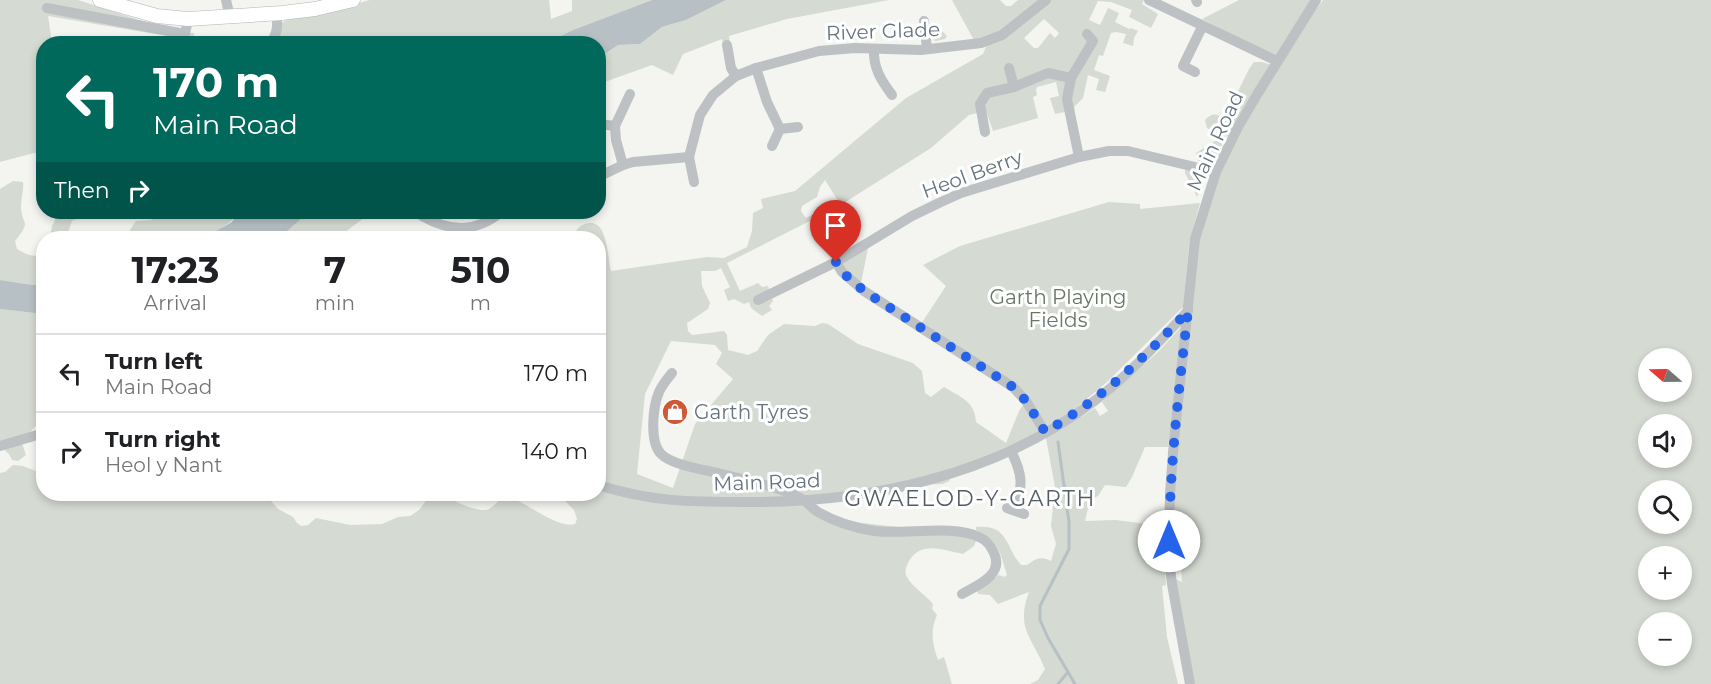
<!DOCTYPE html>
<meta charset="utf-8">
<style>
body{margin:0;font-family:Montserrat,sans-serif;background:#f6f6f6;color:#202124;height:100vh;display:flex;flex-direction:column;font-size:22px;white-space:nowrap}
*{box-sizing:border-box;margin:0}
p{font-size:20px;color:#757577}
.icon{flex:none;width:33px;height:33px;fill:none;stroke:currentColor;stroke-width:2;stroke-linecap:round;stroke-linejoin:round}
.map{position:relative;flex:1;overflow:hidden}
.panel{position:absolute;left:36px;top:231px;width:570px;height:270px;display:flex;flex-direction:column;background:#fff;border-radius:24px;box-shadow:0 3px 9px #0003}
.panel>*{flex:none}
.banner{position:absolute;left:36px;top:36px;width:570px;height:183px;border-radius:24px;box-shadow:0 3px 9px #0003;background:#00695c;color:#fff;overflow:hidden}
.needle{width:39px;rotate:290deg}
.tools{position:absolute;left:1638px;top:348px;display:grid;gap:12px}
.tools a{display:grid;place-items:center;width:54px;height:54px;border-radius:50%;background:#fff;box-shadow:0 3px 9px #0003;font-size:30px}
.pin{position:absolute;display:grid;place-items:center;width:51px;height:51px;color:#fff;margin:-62px -26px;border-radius:50% 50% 50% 0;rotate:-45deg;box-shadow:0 0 6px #0007}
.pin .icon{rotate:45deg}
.me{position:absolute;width:66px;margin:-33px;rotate:0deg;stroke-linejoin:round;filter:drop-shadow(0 0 4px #0008)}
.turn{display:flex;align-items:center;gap:21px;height:126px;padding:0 18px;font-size:27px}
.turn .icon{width:78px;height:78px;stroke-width:2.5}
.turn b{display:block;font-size:42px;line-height:51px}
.then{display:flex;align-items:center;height:57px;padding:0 18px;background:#0003;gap:12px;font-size:22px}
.eta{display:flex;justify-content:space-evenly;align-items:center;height:102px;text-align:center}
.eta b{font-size:36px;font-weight:700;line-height:42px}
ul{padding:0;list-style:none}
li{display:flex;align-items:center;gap:18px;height:78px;padding:0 18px;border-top:2px solid #e0e0e0}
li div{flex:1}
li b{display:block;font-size:22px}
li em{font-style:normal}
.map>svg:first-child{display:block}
</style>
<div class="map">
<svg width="1711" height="684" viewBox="0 0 1711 684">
<rect width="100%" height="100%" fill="#f4f4f1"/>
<g fill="#d5dad2" fill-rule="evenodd">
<polygon points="0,0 78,0 179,33 194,33 193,43 179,43 179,38 48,16 52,43 44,44 43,155 34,153 0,162"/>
<path d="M370 0H549L551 19 572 11V0H652L573 30 546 43 267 44C281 12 295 19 325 14L328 11Z"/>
<polygon points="726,0 889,0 787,19 729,36 730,44 723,45 722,39 683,54 673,75 652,65 599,84 599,58 618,45 640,44 662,27 686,20"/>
<path d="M952 0H1000L1006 6H1011L1018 0H1144L1142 4 1158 14 1151 28 1129 17 1132 10 1111 2 1098 1 1089 20 1100 25 1108 8 1119 13 1115 22 1129 29 1131 28 1138 31 1134 38 1133 46 1123 43 1126 34 1116 32 1111 33 1103 56 1099 55 1094 70 1110 76 1105 92 1096 90 1099 79 1088 75 1083 98 1074 107 1075 110 1055 114 1050 98 1059 96 1056 82 1037 87 1036 90 1037 95 1033 97 1038 118 993 131 986 111 969 115 931 148 839 206 727 263 740 291 758 283 762 287 768 286 773 301 769 306 772 310 762 316 751 308 749 302 744 304 734 299 728 301 724 290 730 287 721 268 715 271H701L702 286 710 303 708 309 687 323 688 331 692 335 724 331 727 335 728 350 748 355 757 351 768 335 784 324 815 326 822 323 828 324 858 344 913 363 922 371 925 393 931 397 944 387C960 397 975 401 976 422L1006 443 1019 411 1026 401 919 327 946 286 923 265 960 246 1109 202 1140 204V209L1200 203 1189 245 1183 307 1107 382 1071 412 1081 417 1095 408 1100 416 1108 411 1102 402 1158 352 1182 326 1168 447H1145L1132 477 1126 487 1105 485 1098 496 1090 500 1085 521 1116 520 1162 526 1166 585 1162 586 1167 637 1178 684H1030L1038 680 1045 669C1033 638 1015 629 1029 592L998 604 990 595 978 594 977 590 999 575 1004 577 1007 575C1000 552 999 541 976 530V527C1009 524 1005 547 1021 565H1027C1036 558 1041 556 1051 561L1056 544 1051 526 1055 487 1045 433 1004 448 953 473 949 481 943 484 909 485 805 501 835 517 862 523 978 536 974 546 963 554C942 550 920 540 908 563 906 568 904 572 907 577 912 587 926 595 933 604L932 609 937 615C930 631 932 643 938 660L944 657 952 684H0V473L5 472 13 465 23 466 43 474 44 494H265L278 509 293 517 297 523 301 526 308 525 316 518 350 525 382 524 398 517 410 516 419 510 431 494H443C450 500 480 514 489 509 494 506 499 500 504 496 523 498 556 530 575 524L577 519 574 510 558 494H598V238H575C573 225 594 217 601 229 608 241 608 258 611 271L707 257 724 258 747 247 752 231 753 213 763 208 761 199 795 191 906 98 983 54 986 47 985 42 976 44ZM1044 19 1059 33 1055 38 1050 33 1038 48H1034L1024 38ZM825 180 838 201 806 218 801 211 802 206 817 197 820 187ZM671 341 715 345 722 353 716 364 733 379 695 424 673 488 637 474 645 394Z"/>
<path d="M1239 0H1316L1282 54 1323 0H1711V684H1191L1173 578 1182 582 1180 549 1172 546 1171 507 1194 259 1208 199 1256 101 1278 60 1202 19ZM1648 358H1682V392H1648ZM1648 424H1682V458H1648ZM1648 490H1682V524H1648ZM1648 556H1682V590H1648ZM1648 622H1682V656H1648Z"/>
<polygon points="934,27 940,29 947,36 945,39 935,41 931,37 931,30"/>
<path d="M1254 62H1262L1274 66 1234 135 1226 136 1212 165 1200 166 1196 153 1223 136 1207 128 1205 120C1213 112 1216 114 1225 118L1249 69Z"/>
<polygon points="1185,168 1199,173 1204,179 1197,197 1185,173"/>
<path d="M13 181 23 182C24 190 21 198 21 206 21 226 33 219 15 241L17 249C26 254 34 259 43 253V284L33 285 0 280V189Z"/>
<polygon points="59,212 82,212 79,218 72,221 66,238 50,238 52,226"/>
<path d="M159 212H244C231 219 221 231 206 237 196 241 145 238 131 238L130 230 136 221 151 220Z"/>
<polygon points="316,212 372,212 337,238 279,238 301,219"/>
<polygon points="869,243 860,288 836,262"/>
<path d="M0 309 43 314V422C35 425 31 430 27 438L21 440 26 455 18 461 12 460 9 454 0 446Z"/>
</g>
<g fill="#b7c0c4">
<polygon points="652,0 726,0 686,20 662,27 640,44 618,45 599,58 598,44 546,43 573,30"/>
<polygon points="244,212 316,212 301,219 279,238 204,238 232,222 236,216"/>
<polygon points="0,280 33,285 43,284 43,314 0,309"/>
</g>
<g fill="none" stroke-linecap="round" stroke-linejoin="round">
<g stroke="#b7c0c4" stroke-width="3">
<polyline points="1058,442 1069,522 1069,549 1040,606 1040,620 1048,638 1075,684"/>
<polyline points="1058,684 1068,672"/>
</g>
<g stroke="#b1b5b8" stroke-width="15">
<polyline id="major" points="100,0 157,16 188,19 282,13 315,9 353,0"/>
</g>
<g stroke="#bdc1c4" stroke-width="10">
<polyline points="226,0 230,17"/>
<polyline points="1149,0 1277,61"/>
<polyline points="1196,0 1197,2"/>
<polyline points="47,8 185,34 188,19"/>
<polyline points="924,21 927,49"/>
<path d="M270 44C278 33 278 25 276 13"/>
<polyline points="727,45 731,68 736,76"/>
<path d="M874 49C873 68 881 80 892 95"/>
<polyline points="756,68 767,102 780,129"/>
<polyline points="1009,68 1014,87"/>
<polyline points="1195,72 1183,66 1202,27"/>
<polyline points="599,124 615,126"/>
<polyline points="985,132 980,104 987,93 1014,87 1048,73 1071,78"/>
<polyline points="772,146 780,129 798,127"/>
<polyline points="1079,157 1067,99 1071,78 1093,41 1087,34"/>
<polyline points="623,165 616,140 615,126 630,94"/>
<polyline points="598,177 623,165 633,162 689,157"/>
<polyline points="694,182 689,157 700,115 713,95 736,76 756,68 819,51 855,48 921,50 981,43 1002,35 1046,0"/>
<path d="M422 216C450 232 476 233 501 212"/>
<polyline points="836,262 842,272 864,291 1013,387 1026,401 1045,432"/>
<polyline points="758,300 836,262 912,216 941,202 961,193 1079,157 1109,151 1128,151 1216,172"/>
<path d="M672 373C667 379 662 385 659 392 653 406 649 442 661 454 673 466 708 470 726 475 749 481 784 488 804 500 809 504 813 509 818 512 835 522 855 528 874 531 904 535 953 524 979 537 986 540 991 546 994 553 1004 575 978 585 962 594"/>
<polyline points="0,446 44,433"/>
<path d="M1011 451C1023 475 1023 485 1015 510"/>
<path d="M598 485C652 502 691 502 746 502 868 503 994 476 1093 402 1128 376 1158 343 1188 311"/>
<polyline points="1007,508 1024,514"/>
<polyline points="1190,684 1172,584 1169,559 1170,493 1174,440 1195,239 1216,172 1238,127 1258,93 1316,0"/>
</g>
<use href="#major" stroke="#fff" stroke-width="14"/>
</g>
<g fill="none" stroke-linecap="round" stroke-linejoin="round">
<path stroke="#2563eb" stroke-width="10" stroke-dasharray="0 18" d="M836 262 842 272 864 291 1013 387 1026 401 1045 432C1103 398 1142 360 1188 311 1179 388 1170 464 1169 541"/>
</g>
<defs>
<g id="shop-disc" transform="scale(1.35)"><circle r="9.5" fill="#cf5836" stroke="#fff"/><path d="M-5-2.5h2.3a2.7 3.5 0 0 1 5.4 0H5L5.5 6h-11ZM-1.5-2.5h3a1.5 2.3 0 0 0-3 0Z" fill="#fff"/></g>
</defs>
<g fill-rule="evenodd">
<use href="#shop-disc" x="675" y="412"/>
</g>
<g text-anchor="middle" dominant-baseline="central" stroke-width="6" stroke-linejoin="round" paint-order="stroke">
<g font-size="20" fill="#66747e" stroke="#fff">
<text transform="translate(883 31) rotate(-2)">River Glade</text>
<text transform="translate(1215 141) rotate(-65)">Main Road</text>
<text transform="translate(972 174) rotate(-20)">Heol Berry</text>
<text transform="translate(767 482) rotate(-2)">Main Road</text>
</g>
<g font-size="20" fill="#687664" stroke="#fff">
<text x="1058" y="297">Garth Playing<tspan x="1058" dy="23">Fields</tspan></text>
</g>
<g font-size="20" fill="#66747e" stroke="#fff" text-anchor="start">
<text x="694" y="412">Garth Tyres</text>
</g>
<g font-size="22" letter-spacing="1.5" fill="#535d64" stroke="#fff">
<text x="970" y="498">GWAELOD-Y-GARTH</text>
</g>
</g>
</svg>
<div class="tools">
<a><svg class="needle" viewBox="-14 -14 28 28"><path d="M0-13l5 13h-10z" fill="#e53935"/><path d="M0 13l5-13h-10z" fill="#757577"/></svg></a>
<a><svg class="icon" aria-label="sound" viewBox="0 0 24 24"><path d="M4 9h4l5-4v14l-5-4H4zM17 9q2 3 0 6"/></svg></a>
<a><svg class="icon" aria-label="search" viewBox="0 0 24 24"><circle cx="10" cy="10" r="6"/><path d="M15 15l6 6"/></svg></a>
<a>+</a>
<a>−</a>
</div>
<div class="pin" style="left:836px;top:262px;background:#d93025"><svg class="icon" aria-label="arrive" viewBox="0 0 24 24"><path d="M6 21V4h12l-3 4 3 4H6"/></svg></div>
<svg class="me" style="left:1169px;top:541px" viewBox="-20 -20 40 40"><circle r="19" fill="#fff"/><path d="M0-13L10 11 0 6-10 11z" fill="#2563eb"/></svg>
<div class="banner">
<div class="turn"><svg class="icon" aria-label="left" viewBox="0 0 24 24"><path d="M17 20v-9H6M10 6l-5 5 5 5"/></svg><div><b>170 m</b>Main Road</div></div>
<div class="then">Then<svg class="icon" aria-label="right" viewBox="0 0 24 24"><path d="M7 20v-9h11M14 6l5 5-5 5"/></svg></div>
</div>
<section class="panel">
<div class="eta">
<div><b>17:23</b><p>Arrival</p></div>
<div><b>7</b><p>min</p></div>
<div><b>510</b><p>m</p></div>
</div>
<ul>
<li><svg class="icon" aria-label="left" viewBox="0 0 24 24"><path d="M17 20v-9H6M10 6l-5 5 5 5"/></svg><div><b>Turn left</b><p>Main Road</p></div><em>170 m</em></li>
<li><svg class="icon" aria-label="right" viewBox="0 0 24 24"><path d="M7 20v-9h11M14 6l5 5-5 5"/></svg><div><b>Turn right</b><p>Heol y Nant</p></div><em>140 m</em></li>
</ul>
</section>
</div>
